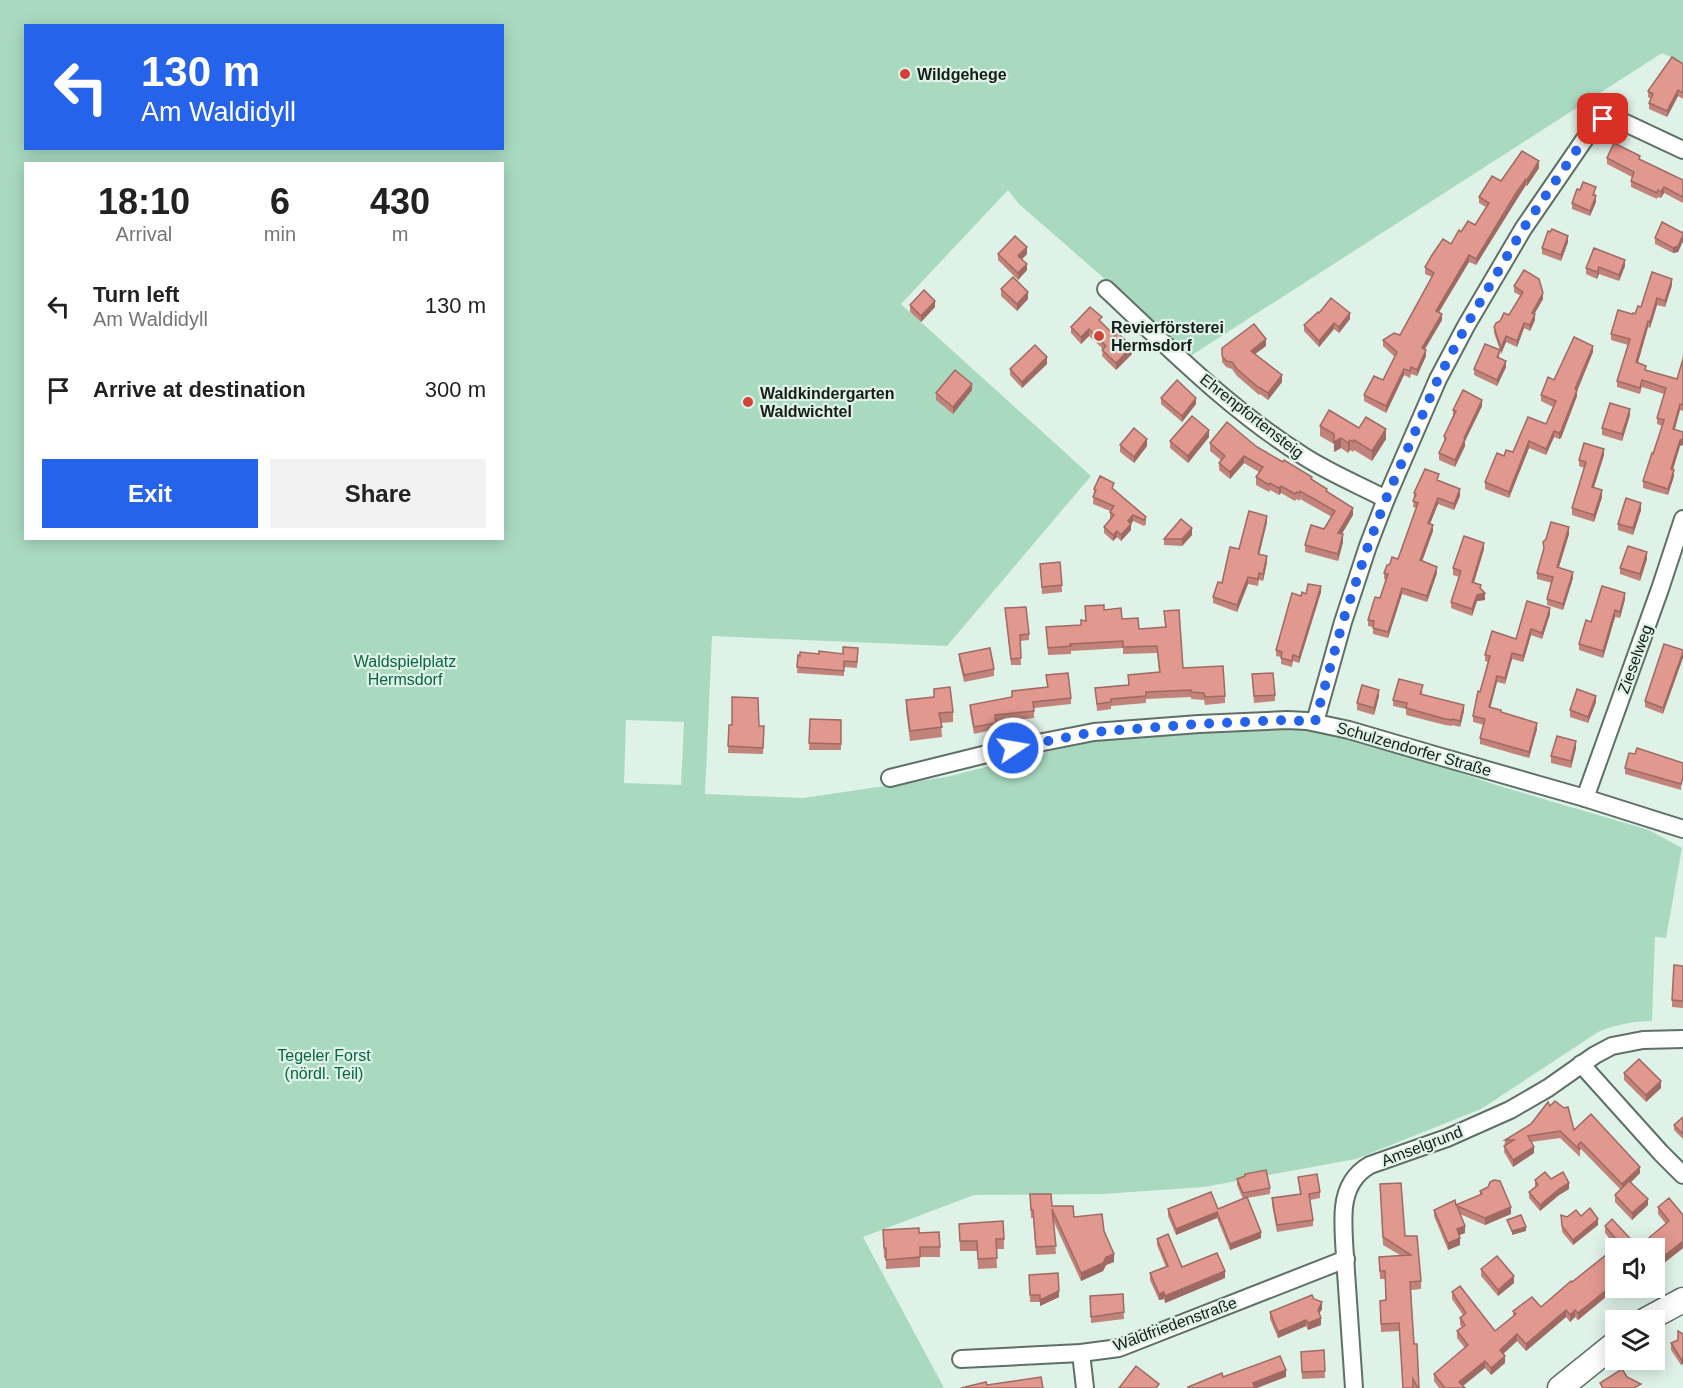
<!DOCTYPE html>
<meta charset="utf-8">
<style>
body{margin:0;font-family:Arial,sans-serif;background:#f2f2f2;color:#222;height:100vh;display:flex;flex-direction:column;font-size:22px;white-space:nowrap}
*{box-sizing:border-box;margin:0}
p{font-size:20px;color:#767676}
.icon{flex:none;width:33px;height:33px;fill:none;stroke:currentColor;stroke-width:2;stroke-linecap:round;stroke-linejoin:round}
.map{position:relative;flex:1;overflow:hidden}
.side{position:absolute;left:24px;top:162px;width:480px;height:378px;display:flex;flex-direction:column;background:#fff;border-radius:0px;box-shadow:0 3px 15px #0003}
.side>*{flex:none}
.guide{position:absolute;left:24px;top:24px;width:480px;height:126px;border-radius:0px;box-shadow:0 3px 15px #0003;background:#2563eb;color:#fff;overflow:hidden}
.controls{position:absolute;left:1605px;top:1238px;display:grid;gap:12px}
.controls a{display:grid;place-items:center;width:60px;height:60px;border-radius:0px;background:#fff;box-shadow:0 3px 15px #0003;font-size:30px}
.pin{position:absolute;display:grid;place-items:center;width:51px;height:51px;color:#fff;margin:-26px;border-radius:12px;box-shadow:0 3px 9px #0006}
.me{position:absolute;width:66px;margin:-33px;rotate:78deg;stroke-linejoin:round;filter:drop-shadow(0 0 4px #0008)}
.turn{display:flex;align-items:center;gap:21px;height:126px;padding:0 18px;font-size:27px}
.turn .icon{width:78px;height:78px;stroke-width:2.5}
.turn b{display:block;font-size:42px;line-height:51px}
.eta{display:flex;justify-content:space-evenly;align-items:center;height:102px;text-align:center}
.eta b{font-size:36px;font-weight:700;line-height:42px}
.action{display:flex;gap:12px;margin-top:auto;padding:12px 18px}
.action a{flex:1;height:69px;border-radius:0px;background:#2563eb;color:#fff;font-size:24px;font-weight:700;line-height:69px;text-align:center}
.action a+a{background:#f2f2f2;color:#222}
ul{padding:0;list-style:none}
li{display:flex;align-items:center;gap:18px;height:84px;padding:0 18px}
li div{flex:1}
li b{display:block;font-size:22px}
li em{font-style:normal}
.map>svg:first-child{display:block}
</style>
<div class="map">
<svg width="1683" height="1388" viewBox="0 0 1683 1388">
<rect width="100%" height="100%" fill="#dff2e8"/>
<path fill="#a9dac0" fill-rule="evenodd" d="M0 0H1683V63L1662 53 1192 355 1019 204 1008 190 901 304 1091 476 947 646 712 636 705 794 803 798 946 777 1096 739 1294 726 1356 737 1493 784 1649 830 1682 848 1666 938 1655 937 1652 1021C1633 1021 1615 1025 1598 1032L1481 1109 1356 1159 1204 1187 1103 1194 974 1195 863 1237 944 1388H0ZM26 26H502V148H26ZM26 164H502V538H26ZM626 720 684 722 681 785 624 783Z"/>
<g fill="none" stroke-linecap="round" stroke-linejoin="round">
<g stroke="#5f7067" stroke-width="20">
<g id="minor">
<path d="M1106 289C1169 348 1231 411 1305 457 1330 473 1359 485 1386 499"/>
<polyline points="1315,722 1343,622 1368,546 1386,499 1438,379 1466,326 1523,229 1593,127 1603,119 1619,120 1683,150"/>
<polyline points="890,778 1003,750 1094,732 1199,724 1287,720 1307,721 1349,730 1438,756 1585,798 1683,829"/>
<polyline points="1585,798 1660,589 1683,519"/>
<polyline points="1581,1064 1661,1153 1683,1175"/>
<polyline points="1081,1353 1085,1388"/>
<polyline points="961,1359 1081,1353 1119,1348 1346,1259"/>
<path d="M1354 1388C1351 1349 1349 1311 1346 1272 1345 1252 1342 1227 1344 1207 1346 1189 1354 1174 1370 1165L1447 1138 1510 1110 1548 1088 1595 1055 1612 1046 1643 1040 1683 1039"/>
</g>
</g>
<g stroke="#5f7067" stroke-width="27">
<g id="secondary">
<polyline points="1646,1320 1683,1300"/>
<polyline points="1560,1388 1616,1343"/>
</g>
</g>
<use href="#minor" stroke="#fff" stroke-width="16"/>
<use href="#secondary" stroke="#fff" stroke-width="24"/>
</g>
<g fill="#c2837a">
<polygon points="1683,64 1683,99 1678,96 1667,117 1649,109 1649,103 1651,99 1648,97 1648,91"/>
<polygon points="1607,158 1640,160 1683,180 1683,203 1664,193 1661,198 1658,197 1657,199 1631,187 1631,181 1632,177 1607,164"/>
<polygon points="1539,168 1527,186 1526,185 1516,199 1476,265 1469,262 1439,312 1442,320 1425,349 1426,356 1417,376 1411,374 1410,378 1404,375 1386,413 1364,401 1364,395 1383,380 1395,357 1383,346 1383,340 1400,335 1432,277 1425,274 1425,267 1451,244 1461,232 1475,225 1486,207 1479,203 1479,197 1501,181"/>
<polygon points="1596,193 1595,196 1596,202 1590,216 1572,209 1572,203"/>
<polygon points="1683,230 1683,241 1678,252 1673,253 1655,244 1655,238 1682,232"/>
<polygon points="1568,242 1561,261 1542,254 1542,248"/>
<polygon points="998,254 1027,254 1022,259 1027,270 1018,280 998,260"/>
<polygon points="1625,266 1619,281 1599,274 1597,279 1586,274 1586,268"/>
<polygon points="1672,285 1665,307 1657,305 1650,328 1648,327 1638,363 1646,370 1677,379 1682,362 1683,352 1683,411 1680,410 1675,429 1680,446 1673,470 1674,476 1668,495 1643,488 1643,481 1653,454 1662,426 1657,424 1657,418 1664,394 1642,387 1640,394 1617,387 1617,381 1628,345 1611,340 1611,334 1632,314 1635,314 1641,307"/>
<polygon points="1514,286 1543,299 1534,314 1535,320 1530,331 1524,328 1517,347 1506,342 1501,354 1500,351 1499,358 1506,367 1497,386 1474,375 1474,369 1500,350 1494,333 1494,327 1509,315 1521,296 1514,292"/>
<polygon points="1001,289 1028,299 1017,311 1001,296"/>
<polygon points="910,305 935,307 921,322 910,312"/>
<polygon points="1319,313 1350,319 1339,333 1334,329 1319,347 1304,331 1304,325"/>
<polygon points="1102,323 1132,354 1116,370 1102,356 1103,349 1089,336 1081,344 1071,333 1071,327"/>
<polygon points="1266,346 1255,354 1282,382 1268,400 1260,394 1259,395 1237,376 1232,369 1226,367 1222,362 1222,348"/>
<polygon points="1593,352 1577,391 1577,396 1561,438 1559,439 1554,437 1546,455 1529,448 1509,498 1485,489 1485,482 1504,456 1513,452 1546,424 1553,407 1541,401 1541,395 1554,380"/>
<polygon points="1047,364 1022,388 1010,375 1010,369"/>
<polygon points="972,390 953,414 936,400 936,393"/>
<polygon points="1161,398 1196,404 1182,422 1161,404"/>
<polygon points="1482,406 1465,441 1465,446 1455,467 1439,460 1439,453 1444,443 1444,436 1453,416 1453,410"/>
<polygon points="1630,415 1622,441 1602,435 1602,428"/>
<polygon points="1320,426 1359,428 1386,439 1372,461 1354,450 1353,452 1350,450 1348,453 1341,448 1334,452 1334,444 1320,436"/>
<polygon points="1209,437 1188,463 1170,448 1170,441"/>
<polygon points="1210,443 1257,447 1312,480 1353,515 1342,534 1343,542 1338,561 1305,552 1305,545 1324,529 1332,517 1300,499 1299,501 1297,499 1295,501 1281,493 1279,495 1270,490 1269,492 1256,485 1256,477 1259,472 1244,463 1230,479 1219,470 1219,463 1221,460 1210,451"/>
<polygon points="1120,445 1147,446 1134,463 1120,452"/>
<polygon points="1604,455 1594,487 1602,497 1594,522 1572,515 1572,508 1584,468 1579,466 1579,460"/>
<polygon points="1439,481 1460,496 1454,510 1438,504 1430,523 1433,531 1422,561 1437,573 1427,602 1402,594 1388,638 1373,634 1373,627 1368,626 1368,620 1380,598 1386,580 1384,579 1384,573 1398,559 1416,508 1413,507 1414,493"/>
<polygon points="1094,489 1114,490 1146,517 1146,524 1144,526 1133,521 1131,524 1131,530 1121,541 1117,537 1113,541 1104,533 1104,527 1110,519 1110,511 1093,504"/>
<polygon points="1641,510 1633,535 1618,530 1618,524"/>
<polygon points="1267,522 1259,554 1267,562 1263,581 1259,580 1258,586 1248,584 1237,612 1213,603 1213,597 1222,583 1239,549"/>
<polygon points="1569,534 1559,567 1573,578 1563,610 1547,605 1547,599 1552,583 1537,579 1537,573 1543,551 1543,542"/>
<polygon points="1192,535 1182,546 1164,545 1164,539"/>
<polygon points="1484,549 1474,583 1481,589 1485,600 1477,601 1472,616 1451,608 1451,602 1459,577 1453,575 1453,568"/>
<polygon points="1647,559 1640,581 1620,574 1620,568"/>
<polygon points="1040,564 1062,585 1062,592 1042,594"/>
<polygon points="1321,592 1299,663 1293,661 1292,667 1281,664 1281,657 1276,656 1276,650 1301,596 1306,594"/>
<polygon points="1625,599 1620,618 1615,617 1603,658 1579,650 1579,644 1591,622"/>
<polygon points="1005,608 1029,634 1029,640 1020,641 1021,665 1011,665"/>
<polygon points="1104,610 1139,629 1165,627 1164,611 1183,668 1225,696 1225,703 1205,705 1204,700 1191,699 1191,697 1146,699 1146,703 1111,706 1111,709 1097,711 1095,688 1128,685 1128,675 1159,672 1157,653 1123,654 1123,648 1071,651 1071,654 1048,655 1046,627 1081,625 1086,621"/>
<polygon points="1550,614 1542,639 1531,635 1523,662 1512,659 1505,684 1497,682 1490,707 1537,729 1529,758 1480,744 1480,738 1484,725 1473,722 1473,716 1488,662 1485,661 1485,655 1516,639"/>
<polygon points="1664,644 1663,714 1645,707 1645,701"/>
<polygon points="819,654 858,654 857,668 844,667 844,676 797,673 798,655"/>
<polygon points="959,654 994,669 994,676 964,682 959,660"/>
<polygon points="1252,674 1275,695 1275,701 1254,703"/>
<polygon points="1046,675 1071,698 1071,704 1034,708 1034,718 996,722 996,729 974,734 970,712 970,705 1012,697 1012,691 1047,688"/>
<polygon points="934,689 953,712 953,722 941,723 942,737 910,741 906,710 906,700 934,697"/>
<polygon points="1423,691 1422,694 1464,711 1460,727 1452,725 1452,726 1445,725 1406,715 1406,709 1393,706 1393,700"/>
<polygon points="1379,696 1374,715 1357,710 1357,703"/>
<polygon points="1596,702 1588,723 1570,717 1570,710"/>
<polygon points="810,719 841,720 841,750 809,750"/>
<polygon points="764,726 763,754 728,753 728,746"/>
<polygon points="1576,748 1571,768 1551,763 1551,756"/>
<polygon points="1683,763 1681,790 1625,774 1625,768"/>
<polygon points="1683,966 1683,1008 1672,1007 1672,1000"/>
<polygon points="1624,1073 1661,1088 1646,1102 1624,1080"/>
<polygon points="1550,1106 1574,1130 1640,1173 1631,1182 1648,1205 1632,1220 1615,1202 1615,1195 1621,1190 1581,1149 1580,1150 1580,1157 1560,1138 1531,1142 1534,1153 1513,1167 1504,1152 1505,1140 1531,1124"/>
<polygon points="1683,1117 1683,1139 1674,1130 1674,1125"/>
<polygon points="1245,1174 1270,1188 1270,1194 1247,1198 1261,1238 1230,1250 1217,1218 1176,1235 1168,1216 1168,1209 1218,1209 1243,1199 1237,1185 1237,1179 1245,1176"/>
<polygon points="1298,1177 1320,1192 1320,1198 1310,1200 1313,1220 1313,1226 1277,1232 1272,1205 1272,1198 1300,1194"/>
<polygon points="1551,1179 1569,1189 1559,1195 1540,1211 1529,1198 1529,1192 1535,1187 1535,1180"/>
<polygon points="1380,1184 1405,1236 1421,1281 1421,1289 1411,1290 1414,1344 1419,1388 1414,1388 1413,1387 1399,1331 1381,1332 1380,1301 1386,1300 1385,1279 1380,1279 1379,1257 1400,1255 1383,1245"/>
<polygon points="1480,1191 1511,1214 1485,1225 1460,1214 1465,1233 1459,1235 1460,1245 1448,1250 1434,1216 1434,1210 1456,1205 1480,1195"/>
<polygon points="1030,1194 1052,1206 1104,1231 1114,1262 1106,1265 1103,1271 1081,1281 1053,1220 1056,1254 1036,1255 1033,1218 1031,1218"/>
<polygon points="1658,1207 1683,1215 1683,1248 1654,1271 1654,1248 1616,1248 1616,1287 1618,1287 1578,1320 1575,1317 1570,1322 1566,1317 1526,1351 1517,1341 1503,1354 1505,1363 1491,1375 1485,1368 1463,1386 1465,1388 1439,1388 1434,1381 1434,1374 1465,1348 1457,1338 1457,1331 1462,1327 1460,1325 1460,1318 1463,1315 1452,1299 1452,1292 1495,1331 1513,1316 1513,1311 1541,1307 1616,1246 1605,1233 1605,1226 1638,1247 1666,1224 1658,1214"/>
<polygon points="1561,1215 1567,1217 1581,1216 1598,1225 1573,1245 1562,1232"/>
<polygon points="959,1224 1004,1239 1004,1249 996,1249 997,1268 978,1269 977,1251 960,1251"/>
<polygon points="883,1230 919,1233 940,1247 940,1257 920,1257 920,1267 886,1269 886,1258 884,1258"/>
<polygon points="1157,1239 1182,1267 1225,1278 1165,1303 1164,1299 1159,1300 1150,1280 1150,1273 1166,1267 1157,1245"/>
<polygon points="1481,1269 1514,1283 1498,1296 1481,1276"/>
<polygon points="1029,1275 1059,1297 1040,1306 1040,1302 1030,1302"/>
<polygon points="1123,1294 1124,1319 1091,1323 1090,1296"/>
<polygon points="1314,1299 1322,1309 1319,1313 1321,1325 1308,1330 1306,1326 1278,1338 1270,1319 1270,1312"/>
<polygon points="1683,1334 1681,1365 1671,1350 1671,1343 1678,1340"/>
<polygon points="1324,1350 1325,1378 1302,1379 1301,1352"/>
</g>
<g fill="#9e6a63">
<polygon points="1678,90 1678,96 1667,117 1667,111"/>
<polygon points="1539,161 1539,168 1527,186 1527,180"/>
<polygon points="1526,179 1526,185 1476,265 1476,259"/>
<polygon points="1664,187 1664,193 1661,198 1661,192"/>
<polygon points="1596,196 1596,202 1590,216 1590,211"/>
<polygon points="1683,235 1683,241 1678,252 1673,253 1673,248"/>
<polygon points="1568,236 1568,242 1561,261 1561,255"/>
<polygon points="1027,247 1027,254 1018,263 1018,256"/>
<polygon points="1469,255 1469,262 1436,317 1436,311"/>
<polygon points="1625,260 1625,266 1619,281 1619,275"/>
<polygon points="1027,264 1027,270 1018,280 1018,273"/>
<polygon points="1599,267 1599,274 1597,279 1597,272"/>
<polygon points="1672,279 1672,285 1665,307 1665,301"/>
<polygon points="1028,292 1028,299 1017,311 1017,304"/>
<polygon points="1543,293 1543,299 1532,318 1532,313"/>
<polygon points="1657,298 1657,305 1650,328 1650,322"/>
<polygon points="935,301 935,307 921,322 921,316"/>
<polygon points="1350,313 1350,319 1339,333 1339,327"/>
<polygon points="1442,314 1442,320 1422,354 1422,348"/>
<polygon points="1535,314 1535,320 1530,331 1530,325"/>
<polygon points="1648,321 1648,327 1636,369 1636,362"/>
<polygon points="1334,323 1334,329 1319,347 1319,341"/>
<polygon points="1524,323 1524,328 1517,347 1517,341"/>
<polygon points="1089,329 1089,336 1081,344 1081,337"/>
<polygon points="1506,336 1506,342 1501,354 1501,348"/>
<polygon points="1266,339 1266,346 1251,357 1251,351"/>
<polygon points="1593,346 1593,352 1577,391 1577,396 1561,438 1559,439 1559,433"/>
<polygon points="1132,347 1132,354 1116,370 1116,363"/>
<polygon points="1426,350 1426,356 1417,376 1417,370"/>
<polygon points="1047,357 1047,364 1022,388 1022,382"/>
<polygon points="1506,361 1506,367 1497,386 1497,380"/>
<polygon points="1404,369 1404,375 1386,413 1386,406"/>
<polygon points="1282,375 1282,382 1268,400 1268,393"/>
<polygon points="972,384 972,390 953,414 953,407"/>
<polygon points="1196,398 1196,404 1182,422 1182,416"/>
<polygon points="1482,400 1482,406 1465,441 1465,446 1455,467 1455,460 1464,438"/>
<polygon points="1680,404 1680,410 1673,435 1673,429"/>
<polygon points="1630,409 1630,415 1622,441 1622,434"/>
<polygon points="1386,429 1386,439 1372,461 1372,451"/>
<polygon points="1209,430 1209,437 1188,463 1188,456"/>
<polygon points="1554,431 1554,437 1546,455 1546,449"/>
<polygon points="1341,438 1341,448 1334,452 1334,442"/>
<polygon points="1147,439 1147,446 1134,463 1134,457"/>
<polygon points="1683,439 1683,445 1680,446 1671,475 1671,469 1680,440"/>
<polygon points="1350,440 1350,450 1348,453 1348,443"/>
<polygon points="1529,441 1529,448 1509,498 1509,492"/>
<polygon points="1604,449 1604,455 1592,493 1592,487"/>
<polygon points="1244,456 1244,463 1230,479 1230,472"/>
<polygon points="1674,470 1674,476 1668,495 1668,489"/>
<polygon points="1281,486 1281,493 1279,495 1279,488"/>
<polygon points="1460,489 1460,496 1454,510 1454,504"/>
<polygon points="1602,490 1602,497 1594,522 1594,515"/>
<polygon points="1438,498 1438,504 1428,529 1428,523"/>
<polygon points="1641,503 1641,510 1633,535 1633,528"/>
<polygon points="1353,508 1353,515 1338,540 1338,533"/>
<polygon points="1133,515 1133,521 1131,524 1131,530 1121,541 1121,535 1128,521"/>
<polygon points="1267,516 1267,522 1258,560 1258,554"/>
<polygon points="1433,525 1433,531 1420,567 1420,560"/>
<polygon points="1569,527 1569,534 1557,573 1557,567"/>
<polygon points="1192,528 1192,535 1182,546 1182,539"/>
<polygon points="1117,531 1117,537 1113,541 1113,535"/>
<polygon points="1343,534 1343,542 1338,561 1338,554"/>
<polygon points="1484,543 1484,549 1472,588 1472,582"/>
<polygon points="1647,552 1647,559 1640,581 1640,574"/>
<polygon points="1267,556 1267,562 1263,581 1263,574"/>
<polygon points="1437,567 1437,573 1427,602 1427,596"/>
<polygon points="1573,572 1573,578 1563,610 1563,604"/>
<polygon points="1248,577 1248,584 1237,612 1237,605"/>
<polygon points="1321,586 1321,592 1299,663 1299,657"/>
<polygon points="1402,588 1402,594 1388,638 1388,632"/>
<polygon points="1485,593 1485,600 1477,601 1472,616 1472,609 1477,595"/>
<polygon points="1625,593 1625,599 1620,618 1620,612"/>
<polygon points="1550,608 1550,614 1542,639 1542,633"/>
<polygon points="1615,610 1615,617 1603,658 1603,651"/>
<polygon points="1531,629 1531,635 1523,662 1523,656"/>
<polygon points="1683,652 1683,658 1663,714 1663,708"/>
<polygon points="1512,653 1512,659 1505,684 1505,678"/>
<polygon points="1497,676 1497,682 1489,713 1489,707"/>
<polygon points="1379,690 1379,696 1374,715 1374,708"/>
<polygon points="1596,696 1596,702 1588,723 1588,717"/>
<polygon points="1464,705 1464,711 1460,727 1460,721"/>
<polygon points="1537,723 1537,729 1529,758 1529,752"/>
<polygon points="1576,741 1576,748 1571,768 1571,761"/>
<polygon points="1661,1081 1661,1088 1646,1102 1646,1095"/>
<polygon points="1534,1147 1534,1153 1513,1167 1513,1160"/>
<polygon points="1640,1167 1640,1173 1622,1191 1622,1184"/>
<polygon points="1569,1183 1569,1189 1559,1195 1540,1211 1540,1205 1559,1189"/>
<polygon points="1648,1199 1648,1205 1632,1220 1632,1213"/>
<polygon points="1511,1207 1511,1214 1485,1225 1485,1218"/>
<polygon points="1217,1212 1217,1218 1176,1235 1176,1229"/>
<polygon points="1598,1219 1598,1225 1573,1245 1573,1240"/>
<polygon points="1465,1226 1465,1233 1457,1236 1457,1229"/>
<polygon points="1526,1227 1526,1231 1512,1235 1512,1231"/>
<polygon points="1261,1232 1261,1238 1230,1250 1230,1244"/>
<polygon points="1460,1238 1460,1245 1448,1250 1448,1243"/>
<polygon points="1683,1241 1683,1248 1654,1271 1654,1264"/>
<polygon points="1114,1254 1114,1262 1106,1265 1103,1271 1081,1281 1081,1273 1106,1257"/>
<polygon points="1225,1271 1225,1278 1165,1303 1165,1296"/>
<polygon points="1514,1276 1514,1283 1498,1296 1498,1290"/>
<polygon points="1616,1282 1616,1287 1618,1287 1578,1320 1578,1313"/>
<polygon points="1059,1291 1059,1297 1040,1306 1040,1300"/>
<polygon points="1164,1292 1164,1299 1159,1300 1159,1294"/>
<polygon points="1322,1302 1322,1309 1318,1316 1318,1310"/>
<polygon points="1566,1310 1566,1317 1526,1351 1526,1344"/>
<polygon points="1575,1310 1575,1317 1570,1322 1570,1315"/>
<polygon points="1321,1318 1321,1325 1308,1330 1308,1323"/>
<polygon points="1306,1320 1306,1326 1278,1338 1278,1332"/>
<polygon points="1517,1334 1517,1341 1500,1357 1500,1350"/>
<polygon points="1505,1356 1505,1363 1491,1375 1491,1368"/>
<polygon points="1683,1358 1683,1364 1681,1365 1681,1359"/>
<polygon points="1485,1361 1485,1368 1460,1388 1459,1382"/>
<polygon points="1286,1370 1286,1377 1257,1388 1253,1388 1253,1383"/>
</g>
<g fill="#e1988e" stroke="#9e6a63" stroke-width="1.5">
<polygon points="1672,57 1683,64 1683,93 1678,90 1667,111 1649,103 1653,94 1648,91"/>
<polygon points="1614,143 1640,156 1639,159 1683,180 1683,197 1664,187 1661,192 1658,190 1657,193 1631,181 1634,172 1607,158"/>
<polygon points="1522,151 1539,161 1527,180 1526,179 1516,193 1476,259 1469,255 1436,311 1442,314 1422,348 1426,350 1417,370 1411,367 1410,371 1404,369 1386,406 1364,395 1374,376 1383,380 1397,352 1383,340 1394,333 1400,335 1434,273 1425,267 1432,255 1443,239 1451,244 1459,230 1461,232 1468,221 1475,225 1489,203 1479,197 1492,176 1501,181"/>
<polygon points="1583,182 1596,187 1593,195 1596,196 1590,211 1572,203 1577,189 1580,190"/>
<polygon points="1662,222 1683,233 1683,235 1678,246 1673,248 1655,238"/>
<polygon points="1552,229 1568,236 1561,255 1542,248 1548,231 1550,232"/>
<polygon points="1015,236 1027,247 1018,256 1027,264 1018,273 998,254"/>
<polygon points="1594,248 1625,260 1619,275 1599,267 1597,272 1586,268"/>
<polygon points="1524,270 1539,279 1543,293 1532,313 1535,314 1530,325 1524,323 1517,341 1506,336 1501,348 1494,327 1496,323 1500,321 1504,313 1509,315 1510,313 1523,292 1514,286"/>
<polygon points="1652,272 1672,279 1665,301 1657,298 1650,322 1648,321 1636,362 1646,366 1645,370 1677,379 1683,359 1683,405 1680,404 1673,429 1683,432 1683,439 1680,440 1671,469 1674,470 1668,489 1643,481 1652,453 1653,454 1664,420 1657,418 1666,388 1642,380 1640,388 1617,381 1630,339 1611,334 1618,310 1632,314 1633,313 1635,314 1638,306 1641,307"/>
<polygon points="1013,277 1028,292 1017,304 1001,289"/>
<polygon points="924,290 935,301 921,316 910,305"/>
<polygon points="1331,298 1350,313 1339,327 1334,323 1319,341 1304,325 1318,312 1319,313"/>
<polygon points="1090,307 1102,317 1099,320 1115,336 1118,333 1132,347 1116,363 1102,350 1106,346 1089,329 1081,337 1071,327"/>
<polygon points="1254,324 1266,339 1251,351 1282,375 1268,393 1260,388 1259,388 1237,369 1232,362 1226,361 1222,356 1222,348"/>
<polygon points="1574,337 1593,346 1575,389 1577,390 1561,431 1559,433 1554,431 1546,449 1529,441 1509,492 1485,482 1497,453 1504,456 1506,450 1513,452 1528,417 1546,424 1556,401 1541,395 1548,377 1554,380"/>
<polygon points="1485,344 1500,350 1497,357 1506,361 1497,380 1474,369"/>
<polygon points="1035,345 1047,357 1022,382 1010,369"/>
<polygon points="955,370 972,384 953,407 936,393"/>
<polygon points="1177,380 1196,398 1182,416 1161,398"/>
<polygon points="1463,390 1482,400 1464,438 1465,439 1455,460 1439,453 1446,438 1444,436 1456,411 1453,410"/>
<polygon points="1610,403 1630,409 1622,434 1602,428"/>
<polygon points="1329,410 1359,428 1366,417 1386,429 1372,451 1354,440 1353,442 1350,440 1348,443 1341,438 1334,442 1334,434 1320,426"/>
<polygon points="1192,416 1209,430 1188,456 1170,441"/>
<polygon points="1227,422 1257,447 1283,462 1284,460 1312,477 1311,479 1327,489 1326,491 1353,508 1338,533 1343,534 1338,554 1305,545 1311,525 1324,529 1335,511 1300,491 1299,493 1297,492 1295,494 1281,486 1279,488 1270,483 1269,485 1256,477 1263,467 1244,456 1230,472 1219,463 1225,456 1210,443"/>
<polygon points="1134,428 1147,439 1134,457 1120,445"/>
<polygon points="1584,443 1604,449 1592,487 1602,490 1594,515 1572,508 1586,462 1579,460"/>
<polygon points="1425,469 1439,474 1437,480 1460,489 1454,504 1438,498 1428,523 1433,525 1420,560 1437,567 1427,596 1402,588 1388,632 1373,628 1374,621 1368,620 1375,597 1380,598 1388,574 1384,573 1387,565 1390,564 1392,557 1398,559 1418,503 1413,501 1416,494 1414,493"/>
<polygon points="1100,476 1114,483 1112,488 1146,517 1144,520 1133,515 1128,521 1131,524 1121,535 1117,531 1113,535 1104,527 1114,515 1110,512 1114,506 1093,497 1096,490 1094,489"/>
<polygon points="1626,498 1641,503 1633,528 1618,524"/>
<polygon points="1249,511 1267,516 1258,554 1267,556 1263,574 1259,573 1258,579 1248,577 1237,605 1213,597 1218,582 1222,583 1230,547 1239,549"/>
<polygon points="1181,519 1192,528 1182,539 1164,539"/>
<polygon points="1551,522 1569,527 1557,567 1573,572 1563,604 1547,599 1553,577 1537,573 1544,548 1543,542 1546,539"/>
<polygon points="1464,536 1484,543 1472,582 1481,585 1480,588 1485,593 1477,595 1472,609 1451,602 1461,571 1453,568"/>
<polygon points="1628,546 1647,552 1640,574 1620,568"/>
<polygon points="1060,562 1062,585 1042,587 1040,564"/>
<polygon points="1308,584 1321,586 1299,657 1293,655 1292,661 1281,658 1282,652 1276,650 1292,593 1301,596 1302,592 1306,594"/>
<polygon points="1602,586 1625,593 1620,612 1615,610 1603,651 1579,644 1586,620 1591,622"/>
<polygon points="1527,601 1550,608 1542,633 1531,629 1523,656 1512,653 1505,678 1497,676 1489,707 1501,710 1501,712 1537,723 1529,752 1480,738 1485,719 1473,716 1478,691 1480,692 1490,656 1485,655 1492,631 1516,639"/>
<polygon points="1104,605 1104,610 1121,608 1122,619 1138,618 1139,629 1166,627 1164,611 1179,610 1183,668 1223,666 1225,696 1205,697 1204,693 1191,692 1191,690 1146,692 1146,696 1111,699 1111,702 1097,704 1095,688 1129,685 1128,675 1160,672 1157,646 1123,647 1123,641 1070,644 1071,646 1048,648 1046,627 1081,625 1081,620 1086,621 1085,606"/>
<polygon points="1026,607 1029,634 1020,635 1021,658 1011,659 1005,608"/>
<polygon points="1664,644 1683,650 1683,652 1663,708 1645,701"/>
<polygon points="843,647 858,648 857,662 844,661 844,671 797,667 798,655 800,656 800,652 819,654 819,651 843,654"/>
<polygon points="990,648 994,669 964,675 959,654"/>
<polygon points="1068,673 1071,698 1033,702 1034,711 995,715 996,723 974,727 970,705 1012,697 1012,691 1048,687 1046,675"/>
<polygon points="1273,673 1275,695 1254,696 1252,674"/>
<polygon points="1399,679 1423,685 1420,694 1464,705 1460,721 1452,719 1452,720 1445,719 1406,708 1407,703 1393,700"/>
<polygon points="1362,685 1379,690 1374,708 1357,703"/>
<polygon points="950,687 953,712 939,713 942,727 910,731 906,700 934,697 934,689"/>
<polygon points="1577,689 1596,696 1588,717 1570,710"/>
<polygon points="732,697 758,698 759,726 764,726 763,748 728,746 729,725 732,725"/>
<polygon points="810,719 841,720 841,744 809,743"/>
<polygon points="1557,736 1576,741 1571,761 1551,756"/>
<polygon points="1637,748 1683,763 1683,778 1681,784 1625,768 1629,753 1635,754"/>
<polygon points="1674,965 1683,966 1683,1001 1672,1000"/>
<polygon points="1639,1059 1661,1081 1646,1095 1624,1073"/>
<polygon points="1555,1101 1564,1108 1568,1107 1574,1130 1591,1114 1640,1167 1622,1184 1581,1142 1578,1145 1580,1150 1560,1131 1528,1136 1534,1147 1513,1160 1504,1146 1514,1140 1505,1140 1531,1124 1548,1102 1550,1106"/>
<polygon points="1683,1117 1683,1134 1674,1125"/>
<polygon points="1266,1170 1270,1188 1243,1193 1237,1179 1245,1176 1245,1174"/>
<polygon points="1545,1172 1551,1179 1563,1172 1569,1183 1559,1189 1540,1205 1529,1192 1538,1185 1535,1180"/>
<polygon points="1317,1174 1320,1192 1309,1194 1313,1220 1277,1225 1272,1198 1301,1194 1298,1177"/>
<polygon points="1494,1180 1500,1181 1511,1207 1485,1218 1457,1206 1465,1226 1457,1229 1460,1238 1448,1243 1434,1210 1455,1200 1456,1205 1482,1194 1480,1191 1488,1187 1490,1182"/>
<polygon points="1629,1181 1648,1199 1632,1213 1615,1195"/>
<polygon points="1401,1183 1405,1236 1417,1236 1421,1281 1410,1282 1414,1344 1417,1344 1419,1388 1418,1388 1413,1379 1413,1388 1403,1388 1399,1323 1381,1324 1380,1301 1386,1300 1385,1271 1380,1271 1379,1257 1411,1255 1383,1237 1380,1184"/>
<polygon points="1211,1192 1218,1209 1247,1197 1261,1232 1230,1244 1217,1212 1176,1229 1168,1209"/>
<polygon points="1030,1194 1051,1194 1052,1206 1073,1206 1074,1217 1102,1214 1104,1231 1114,1254 1106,1257 1103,1263 1081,1273 1052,1209 1056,1246 1036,1247 1033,1210 1031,1210"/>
<polygon points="1669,1198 1683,1215 1683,1241 1654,1264 1654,1248 1616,1248 1616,1282 1578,1313 1575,1310 1570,1315 1566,1310 1526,1344 1517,1334 1500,1350 1505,1356 1491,1368 1485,1361 1459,1382 1465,1388 1445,1388 1434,1374 1468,1345 1457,1331 1465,1325 1460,1318 1466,1313 1452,1292 1460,1286 1495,1331 1516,1314 1513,1311 1532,1297 1541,1307 1571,1281 1572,1282 1620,1244 1605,1226 1612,1219 1638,1247 1669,1221 1658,1207"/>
<polygon points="1590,1208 1598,1219 1573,1240 1562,1226 1561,1215 1567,1217 1576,1210 1581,1216"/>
<polygon points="1521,1215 1526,1227 1512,1231 1507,1220"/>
<polygon points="1003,1221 1004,1239 996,1239 997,1258 978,1259 977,1241 960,1241 959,1224"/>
<polygon points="919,1228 919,1233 939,1232 940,1247 920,1247 920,1257 886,1260 886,1248 884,1248 883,1230"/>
<polygon points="1168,1234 1182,1267 1217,1253 1225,1271 1165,1296 1164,1292 1159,1294 1150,1273 1168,1266 1157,1239"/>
<polygon points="1497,1256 1514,1276 1498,1290 1481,1269"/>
<polygon points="1058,1273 1059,1291 1040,1300 1040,1295 1030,1295 1029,1275"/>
<polygon points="1123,1294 1124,1312 1091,1317 1090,1296"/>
<polygon points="1312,1295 1314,1299 1322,1302 1318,1310 1321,1318 1308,1323 1306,1320 1278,1332 1270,1312"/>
<polygon points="1678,1331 1683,1334 1683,1358 1681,1359 1671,1343 1678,1340"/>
<polygon points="1324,1350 1325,1371 1302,1372 1301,1352"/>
<polygon points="1280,1356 1286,1370 1253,1383 1255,1388 1188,1388 1188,1387 1222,1373 1223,1377"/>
<polygon points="1136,1366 1159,1384 1156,1388 1119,1388"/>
<polygon points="1622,1369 1627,1377 1641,1384 1634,1388 1603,1388 1600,1383"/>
<polygon points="1041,1377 1043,1388 961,1388 986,1382 987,1385"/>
</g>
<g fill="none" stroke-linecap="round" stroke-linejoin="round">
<polyline stroke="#2563eb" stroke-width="10" stroke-dasharray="0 18" points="1013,748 1094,732 1198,724 1287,720 1315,722 1343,621 1368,546 1386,499 1438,379 1466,326 1523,229 1593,126 1603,119"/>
</g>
<g fill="#d0423a" stroke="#dff2e8" stroke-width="2">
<circle cx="905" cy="74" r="6"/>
<circle cx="1099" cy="336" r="6"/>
<circle cx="748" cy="402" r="6"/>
</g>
<g text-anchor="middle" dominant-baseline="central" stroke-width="4.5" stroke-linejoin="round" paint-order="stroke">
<g font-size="16" font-weight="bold" fill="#161d19" stroke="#dff2e8" text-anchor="start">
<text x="917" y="74">Wildgehege</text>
<text x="1111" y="327">Revierförsterei<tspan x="1111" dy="18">Hermsdorf</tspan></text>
<text x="760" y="393">Waldkindergarten<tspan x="760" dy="18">Waldwichtel</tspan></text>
</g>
<g font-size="16" fill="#161d19" stroke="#dff2e8">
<text transform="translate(1252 416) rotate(38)">Ehrenpfortensteig</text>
<text transform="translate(1635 659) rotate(-70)">Zieselweg</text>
<text transform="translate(1414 749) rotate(16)">Schulzendorfer Straße</text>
<text transform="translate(1422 1146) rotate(-21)">Amselgrund</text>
<text transform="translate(1175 1324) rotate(-20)">Waldfriedenstraße</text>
</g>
<g font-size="16" fill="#096544" stroke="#dff2e8">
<text x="405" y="661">Waldspielplatz<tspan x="405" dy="18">Hermsdorf</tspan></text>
<text x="324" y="1055">Tegeler Forst<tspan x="324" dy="18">(nördl. Teil)</tspan></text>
</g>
</g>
</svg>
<div class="controls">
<a><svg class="icon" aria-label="sound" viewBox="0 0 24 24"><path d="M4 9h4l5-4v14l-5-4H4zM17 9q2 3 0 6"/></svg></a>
<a><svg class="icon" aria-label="layers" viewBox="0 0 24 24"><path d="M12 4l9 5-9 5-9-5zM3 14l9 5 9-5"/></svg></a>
</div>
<div class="pin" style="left:1603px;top:119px;background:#d93025"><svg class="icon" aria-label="arrive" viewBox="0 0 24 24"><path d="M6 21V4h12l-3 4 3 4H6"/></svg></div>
<svg class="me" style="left:1013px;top:748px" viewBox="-20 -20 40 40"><circle r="17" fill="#2563eb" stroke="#fff" stroke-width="3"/><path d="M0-11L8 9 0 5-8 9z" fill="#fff"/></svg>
<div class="guide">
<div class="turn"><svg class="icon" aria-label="left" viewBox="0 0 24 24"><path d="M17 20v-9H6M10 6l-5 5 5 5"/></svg><div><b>130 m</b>Am Waldidyll</div></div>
</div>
<section class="side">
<div class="eta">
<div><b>18:10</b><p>Arrival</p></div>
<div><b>6</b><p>min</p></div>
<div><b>430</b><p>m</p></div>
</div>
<ul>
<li><svg class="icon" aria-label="left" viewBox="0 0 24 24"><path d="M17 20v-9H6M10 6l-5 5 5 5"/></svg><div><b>Turn left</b><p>Am Waldidyll</p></div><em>130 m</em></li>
<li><svg class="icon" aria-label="arrive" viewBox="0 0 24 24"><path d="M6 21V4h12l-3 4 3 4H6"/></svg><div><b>Arrive at destination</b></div><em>300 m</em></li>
</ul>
<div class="action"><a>Exit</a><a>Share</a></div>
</section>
</div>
